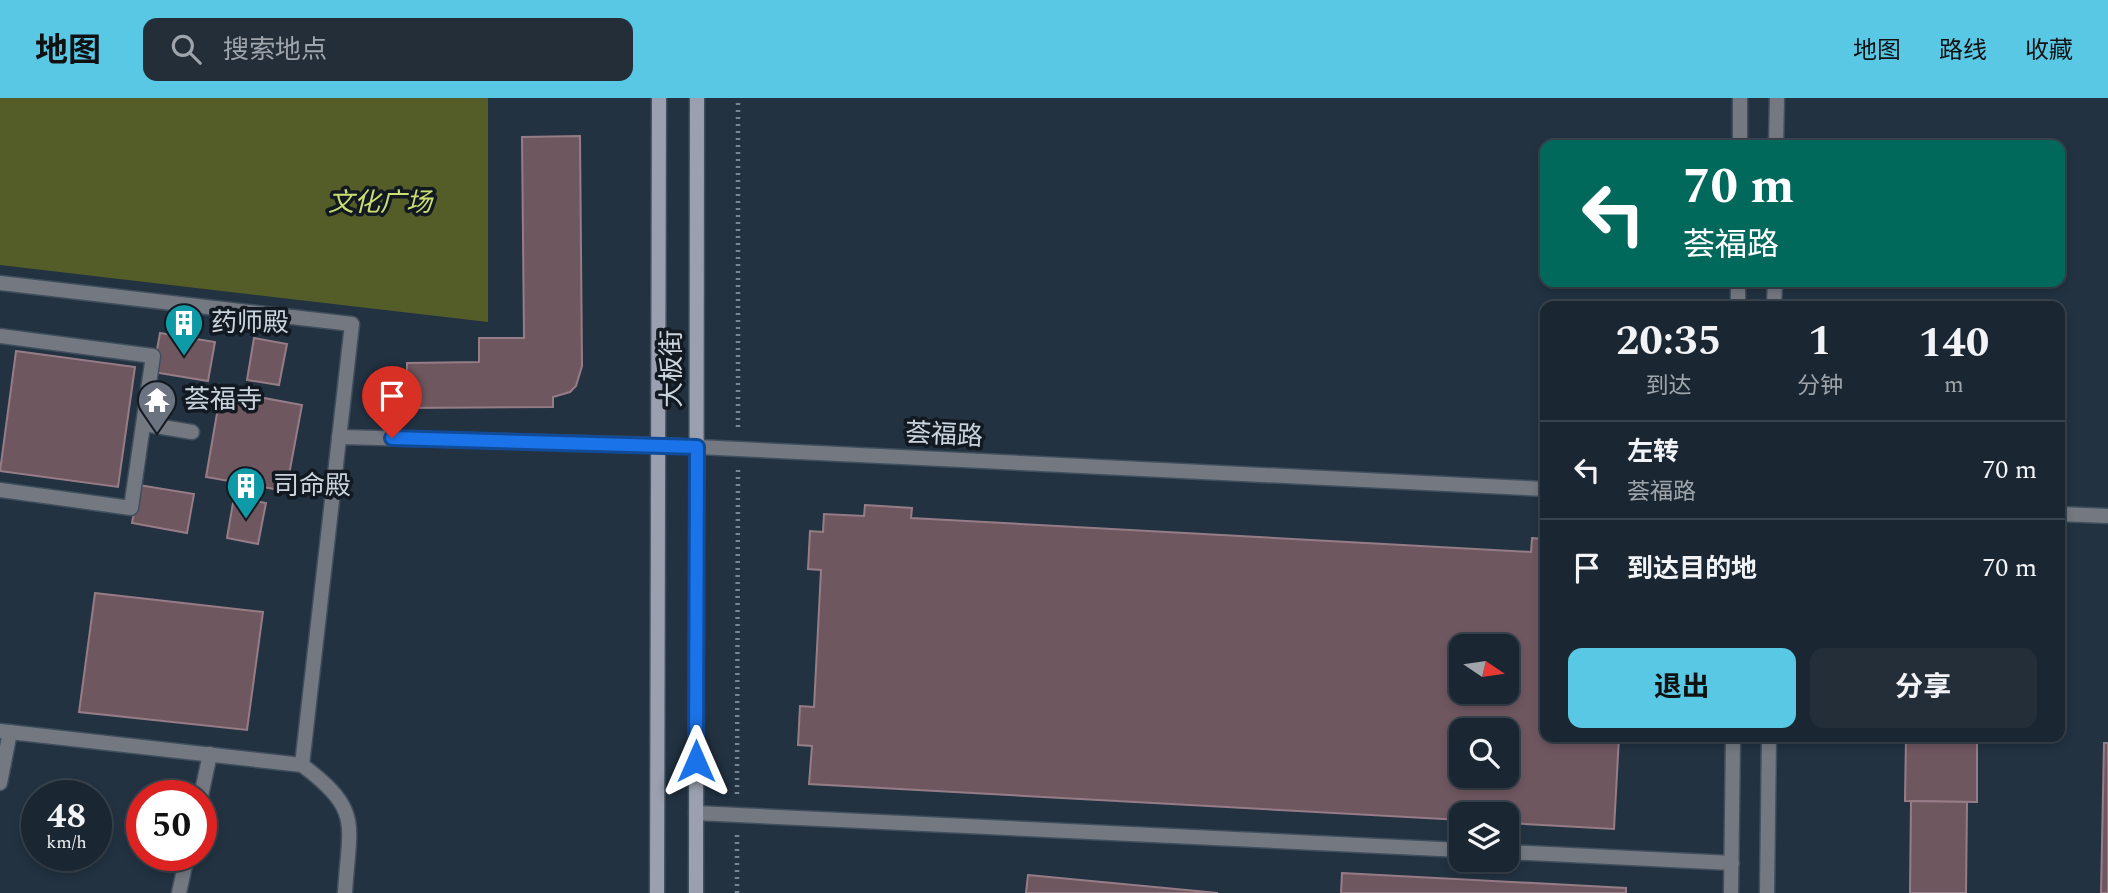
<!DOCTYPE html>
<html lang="zh">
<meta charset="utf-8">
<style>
body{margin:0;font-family:Spectral,"Noto Sans SC",serif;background:#232e39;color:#f1f3f6;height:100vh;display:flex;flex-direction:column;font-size:26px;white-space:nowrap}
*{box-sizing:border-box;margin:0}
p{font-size:23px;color:#9fa5ab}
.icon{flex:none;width:38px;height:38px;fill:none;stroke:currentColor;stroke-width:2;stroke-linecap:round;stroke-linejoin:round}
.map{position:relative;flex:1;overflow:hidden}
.side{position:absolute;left:1540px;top:203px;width:525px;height:441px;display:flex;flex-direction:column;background:#1a2631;border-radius:14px;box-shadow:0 4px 10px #0003,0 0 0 2px #38434d}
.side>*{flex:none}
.hud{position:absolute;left:1540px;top:42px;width:525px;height:147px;border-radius:14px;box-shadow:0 4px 10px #0003,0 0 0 2px #38434d;background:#00695c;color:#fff;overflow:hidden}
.needle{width:46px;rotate:103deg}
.buttons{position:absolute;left:1449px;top:536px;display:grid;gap:14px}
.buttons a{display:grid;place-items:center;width:70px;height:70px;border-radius:14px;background:#1a2631;box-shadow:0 4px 10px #0003,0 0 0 2px #38434d;font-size:35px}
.speed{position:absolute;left:21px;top:682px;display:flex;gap:14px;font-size:35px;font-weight:700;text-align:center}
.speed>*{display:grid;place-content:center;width:91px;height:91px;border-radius:50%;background:#1a2631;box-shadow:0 4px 10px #0003,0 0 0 2px #38434d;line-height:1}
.speed small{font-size:18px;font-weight:400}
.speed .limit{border:10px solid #d22;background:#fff;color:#111}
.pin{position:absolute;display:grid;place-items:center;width:60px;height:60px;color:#fff;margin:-72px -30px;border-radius:50% 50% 50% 0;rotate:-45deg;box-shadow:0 0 7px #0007}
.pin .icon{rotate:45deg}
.me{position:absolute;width:77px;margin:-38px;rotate:0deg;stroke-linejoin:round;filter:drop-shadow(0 0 5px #0008)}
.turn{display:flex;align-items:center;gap:24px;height:147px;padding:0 28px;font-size:32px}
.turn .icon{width:91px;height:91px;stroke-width:2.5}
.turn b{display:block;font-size:49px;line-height:60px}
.eta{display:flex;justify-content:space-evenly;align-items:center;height:119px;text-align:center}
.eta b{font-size:42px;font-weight:700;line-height:49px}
.button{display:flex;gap:14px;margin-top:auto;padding:14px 28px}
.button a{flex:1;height:80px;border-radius:14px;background:#59c8e5;color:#111;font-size:28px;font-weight:700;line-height:80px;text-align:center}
.button a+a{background:#232e39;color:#f1f3f6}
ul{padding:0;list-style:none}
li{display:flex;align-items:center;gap:21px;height:98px;padding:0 28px;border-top:2px solid #38434d}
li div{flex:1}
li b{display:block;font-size:26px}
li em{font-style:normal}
header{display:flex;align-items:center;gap:42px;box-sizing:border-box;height:98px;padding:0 35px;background:#59c8e5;color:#111}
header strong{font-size:33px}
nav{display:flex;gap:38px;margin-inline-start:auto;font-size:24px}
.search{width:490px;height:63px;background:#232e39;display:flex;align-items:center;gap:18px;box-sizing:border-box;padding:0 24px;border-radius:14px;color:#9fa5ab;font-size:26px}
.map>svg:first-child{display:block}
</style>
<header>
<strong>地图</strong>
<div class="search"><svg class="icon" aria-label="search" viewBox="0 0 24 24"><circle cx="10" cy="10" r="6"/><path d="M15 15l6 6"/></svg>搜索地点</div>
<nav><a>地图</a><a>路线</a><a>收藏</a></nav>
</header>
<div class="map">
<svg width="2108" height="795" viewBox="0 0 2108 795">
<rect width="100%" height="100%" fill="#223241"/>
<polygon fill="#545d28" points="0,0 488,0 488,224 0,167"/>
<g fill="#6f5760" stroke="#967c86" stroke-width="2" fill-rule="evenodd">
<polygon points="580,38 582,268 576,288 570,294 553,299 553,309 407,310 407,265 479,264 479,240 524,240 522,39"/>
<polygon points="160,235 215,244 208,283 153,274"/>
<polygon points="254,240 287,246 279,287 247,282"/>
<polygon points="16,253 135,269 118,389 0,373"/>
<polygon points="221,292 302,307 286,393 206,379"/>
<polygon points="139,387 194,396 187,435 132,425"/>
<polygon points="234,399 266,405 258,446 227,440"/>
<path d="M865 407 912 410 911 420 1531 454 1532 440 1545 441V639H1619L1614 731 1507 725V716H1461V722L809 686 812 648 798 647 800 608 814 609 821 472 808 471 810 433 823 434 824 416 864 418ZM1461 548H1507V593H1461ZM1461 632H1507V677H1461Z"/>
<polygon points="95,495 263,514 247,632 79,614"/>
<polygon points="1906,639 1977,639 1977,704 1905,703"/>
<polygon points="2104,645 2108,645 2108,795 2101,795"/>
<polygon points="1911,703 1967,704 1966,795 1910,795"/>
<polygon points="1342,775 1626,790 1626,795 1341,795"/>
<polygon points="1028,777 1218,795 1026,795"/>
</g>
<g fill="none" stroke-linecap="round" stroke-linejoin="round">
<g stroke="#404f5d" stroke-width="17">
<g id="service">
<polyline points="0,238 153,258 131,410 0,392"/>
<polyline points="144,326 192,334"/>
</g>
</g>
<g stroke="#404f5d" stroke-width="17">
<g id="minor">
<polyline points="0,185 352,226 302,667 0,633"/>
<polyline points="339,339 658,347"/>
<path d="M302 667C363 713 349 725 345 795"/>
<polyline points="0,685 10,634"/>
<polyline points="201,698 210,656"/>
<polyline points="696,715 1461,752"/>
<polyline points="1507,754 1732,765"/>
<polyline points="179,795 187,758"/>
</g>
</g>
<g stroke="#404f5d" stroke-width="17">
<g id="tertiary">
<polyline points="1740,47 1740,0"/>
<polyline points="1776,47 1777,0"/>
<polyline points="1738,208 1738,184"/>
<polyline points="1774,208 1775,184"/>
<polyline points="658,347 1545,391"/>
<polyline points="2060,416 2108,418"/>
<polyline points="1731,795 1733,639"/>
<polyline points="1767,795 1769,639"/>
</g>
</g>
<g stroke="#404f5d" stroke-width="17">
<g id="secondary">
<polyline points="657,795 659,0"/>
<polyline points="696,795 697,0"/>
</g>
</g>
<g stroke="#798693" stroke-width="4.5" stroke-dasharray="2 5" stroke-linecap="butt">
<polyline points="738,329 738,0"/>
<polyline points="737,696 738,372"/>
<polyline points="737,795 737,736"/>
</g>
<use href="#service" stroke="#747881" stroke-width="14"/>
<use href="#minor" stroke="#747881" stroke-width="14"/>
<use href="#tertiary" stroke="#747881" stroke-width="14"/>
<use href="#secondary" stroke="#9aa0af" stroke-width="14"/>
</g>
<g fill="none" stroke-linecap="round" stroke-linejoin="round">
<g stroke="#114b97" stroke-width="18">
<polyline id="route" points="392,340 697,349 696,663"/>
</g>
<use href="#route" stroke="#1a73e8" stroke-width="12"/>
</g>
<defs>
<g id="building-pin" transform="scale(2.0125)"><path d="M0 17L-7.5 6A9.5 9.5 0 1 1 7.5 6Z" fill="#0f9aa8" stroke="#121920"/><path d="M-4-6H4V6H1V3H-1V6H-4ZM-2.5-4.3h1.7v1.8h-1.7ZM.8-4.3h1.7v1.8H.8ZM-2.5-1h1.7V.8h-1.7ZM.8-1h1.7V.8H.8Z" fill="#fff"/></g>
<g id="temple-pin" transform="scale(2.0125)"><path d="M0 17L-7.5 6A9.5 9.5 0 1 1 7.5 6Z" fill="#6b7280" stroke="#121920"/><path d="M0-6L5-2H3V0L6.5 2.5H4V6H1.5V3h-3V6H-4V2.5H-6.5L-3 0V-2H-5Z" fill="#fff"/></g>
</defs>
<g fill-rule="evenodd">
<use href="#building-pin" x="184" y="225"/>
<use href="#temple-pin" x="157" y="302"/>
<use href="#building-pin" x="246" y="388"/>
</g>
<g text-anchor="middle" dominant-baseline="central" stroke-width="7" stroke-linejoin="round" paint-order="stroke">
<g font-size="26" font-style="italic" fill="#ccde72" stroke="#121920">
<text x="380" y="105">文化广场</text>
</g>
<g font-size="26" fill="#cad4de" stroke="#121920" text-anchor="start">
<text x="211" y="225">药师殿</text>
<text x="184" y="302">荟福寺</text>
<text x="273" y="388">司命殿</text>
</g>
<g font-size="26" fill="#cad4de" stroke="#121920">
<text transform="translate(672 271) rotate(-90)">大板街</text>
<text transform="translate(944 337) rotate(3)">荟福路</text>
</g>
</g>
</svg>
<div class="buttons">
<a><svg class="needle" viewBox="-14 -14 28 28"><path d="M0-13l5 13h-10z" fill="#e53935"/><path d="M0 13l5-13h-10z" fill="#9fa5ab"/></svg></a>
<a><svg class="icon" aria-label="search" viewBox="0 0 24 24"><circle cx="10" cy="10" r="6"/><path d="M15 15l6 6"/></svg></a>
<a><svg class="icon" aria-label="layers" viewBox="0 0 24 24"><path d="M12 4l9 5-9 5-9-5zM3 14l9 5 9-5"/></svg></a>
</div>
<div class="speed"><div>48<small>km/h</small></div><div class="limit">50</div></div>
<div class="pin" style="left:392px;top:340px;background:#d93025"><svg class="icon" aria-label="arrive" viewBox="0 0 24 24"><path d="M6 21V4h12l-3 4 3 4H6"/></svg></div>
<svg class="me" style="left:696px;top:663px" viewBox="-20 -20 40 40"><path d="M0-17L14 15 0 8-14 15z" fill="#1a73e8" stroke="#fff" stroke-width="4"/></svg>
<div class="hud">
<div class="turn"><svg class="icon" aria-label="left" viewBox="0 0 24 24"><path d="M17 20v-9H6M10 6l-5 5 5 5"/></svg><div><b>70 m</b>荟福路</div></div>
</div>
<section class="side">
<div class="eta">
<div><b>20:35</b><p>到达</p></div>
<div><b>1</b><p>分钟</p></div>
<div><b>140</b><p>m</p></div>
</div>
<ul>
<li><svg class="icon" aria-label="left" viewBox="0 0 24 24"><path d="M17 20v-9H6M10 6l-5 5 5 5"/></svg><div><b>左转</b><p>荟福路</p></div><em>70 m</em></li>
<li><svg class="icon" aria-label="arrive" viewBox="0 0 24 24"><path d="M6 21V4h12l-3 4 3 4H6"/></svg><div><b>到达目的地</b></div><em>70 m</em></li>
</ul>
<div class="button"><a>退出</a><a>分享</a></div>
</section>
</div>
